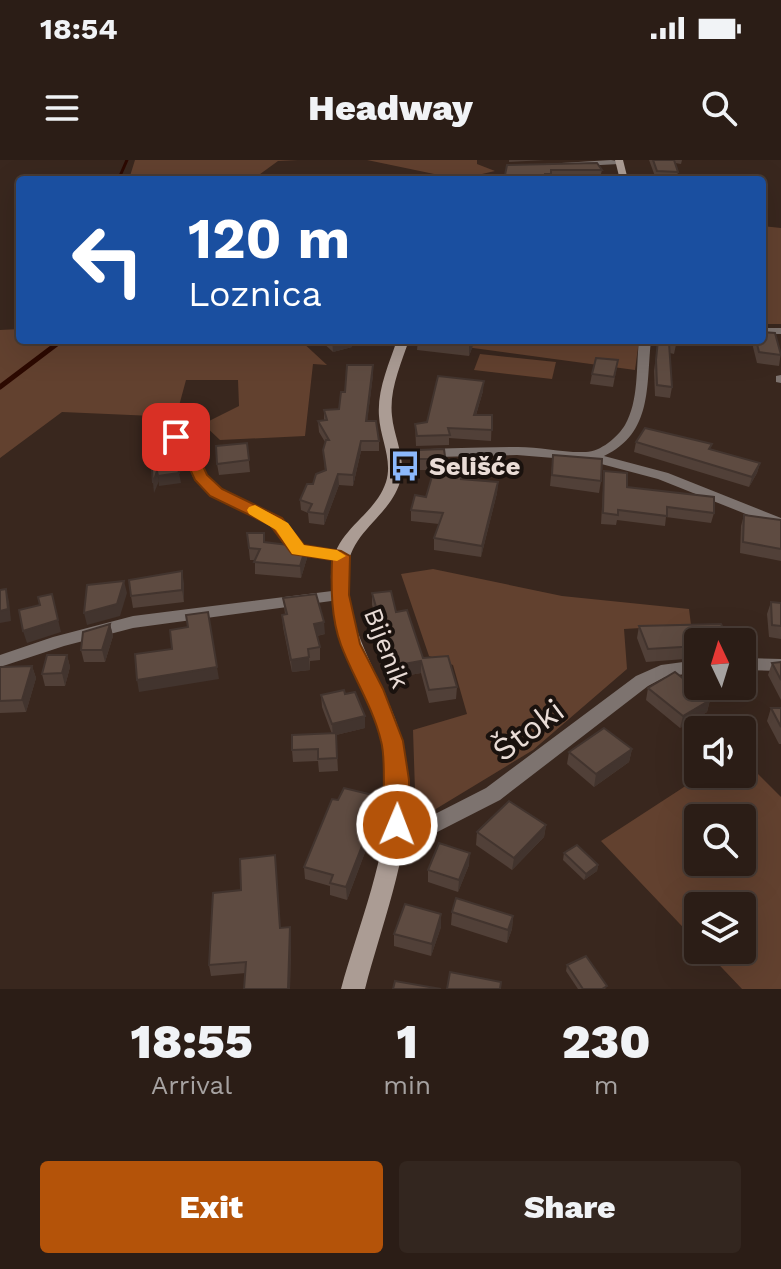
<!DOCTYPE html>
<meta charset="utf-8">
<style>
body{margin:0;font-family:"Work Sans",sans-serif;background:#33261f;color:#f1f3f6;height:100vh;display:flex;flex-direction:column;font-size:30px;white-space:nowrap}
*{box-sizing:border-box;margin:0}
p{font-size:26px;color:#a6a2a1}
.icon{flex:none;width:44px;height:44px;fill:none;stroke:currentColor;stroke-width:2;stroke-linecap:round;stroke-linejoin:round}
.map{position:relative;height:829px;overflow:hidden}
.sheet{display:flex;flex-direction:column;background:#2b1d16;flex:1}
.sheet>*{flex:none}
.banner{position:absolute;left:16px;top:16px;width:750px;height:168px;border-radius:8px;box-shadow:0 8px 32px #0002,0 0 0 2px #473b35;background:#1a4fa0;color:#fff;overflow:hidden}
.needle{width:52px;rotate:356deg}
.tools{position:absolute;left:684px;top:468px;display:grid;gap:16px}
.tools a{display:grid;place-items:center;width:72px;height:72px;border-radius:8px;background:#2b1d16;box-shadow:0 8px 32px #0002,0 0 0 2px #473b35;font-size:40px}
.pin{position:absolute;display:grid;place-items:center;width:68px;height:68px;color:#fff;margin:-34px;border-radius:16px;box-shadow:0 4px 12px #0006}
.me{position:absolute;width:88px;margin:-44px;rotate:1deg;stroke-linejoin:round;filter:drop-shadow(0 0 6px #0008)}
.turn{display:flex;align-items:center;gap:28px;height:168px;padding:0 40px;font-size:36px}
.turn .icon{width:104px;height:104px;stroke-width:2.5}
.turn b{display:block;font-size:56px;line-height:68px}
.eta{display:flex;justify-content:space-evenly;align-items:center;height:136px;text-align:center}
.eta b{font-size:48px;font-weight:800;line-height:56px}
.button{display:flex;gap:16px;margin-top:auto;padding:16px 40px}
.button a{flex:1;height:92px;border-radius:8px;background:#b45309;color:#fff;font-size:32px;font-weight:800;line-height:92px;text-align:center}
.button a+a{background:#33261f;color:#f1f3f6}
.status{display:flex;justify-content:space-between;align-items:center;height:56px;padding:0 40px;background:#2b1d16;direction:ltr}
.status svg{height:22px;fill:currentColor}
header{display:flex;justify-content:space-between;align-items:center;height:104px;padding:0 40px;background:#2b1d16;font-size:36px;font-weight:800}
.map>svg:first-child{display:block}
</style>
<div class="status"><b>18:54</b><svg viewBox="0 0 49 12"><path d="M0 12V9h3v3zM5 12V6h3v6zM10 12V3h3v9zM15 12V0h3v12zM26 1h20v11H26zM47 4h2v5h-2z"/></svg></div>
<header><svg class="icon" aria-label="menu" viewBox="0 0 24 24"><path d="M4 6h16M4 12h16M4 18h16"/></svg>Headway<svg class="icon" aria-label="search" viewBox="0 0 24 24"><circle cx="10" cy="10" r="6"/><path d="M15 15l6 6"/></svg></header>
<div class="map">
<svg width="781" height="829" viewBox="0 0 781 829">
<rect width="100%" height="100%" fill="#39271e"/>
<g fill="#62412f" fill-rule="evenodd">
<polygon points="135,0 298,0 278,1 252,20 130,16"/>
<polygon points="367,0 477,0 477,4 495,11 482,14 475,20 463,20"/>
<polygon points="762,66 781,68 781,164 762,164"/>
<polygon points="20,169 20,180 300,180 327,205 313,204 305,276 220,280 203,264 239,246 238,220 186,220 176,257 62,252 0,298 0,170"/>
<polygon points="414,180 639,180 635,210"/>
<polygon points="480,194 556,202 552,219 474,210"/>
<polygon points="433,409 562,436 689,449 691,465 624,469 627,509 533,590 416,661 413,570 467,554 453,505 429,496 401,414"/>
<path d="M742 598 781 637V829H742L705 790H742V746H698V783L601 681 704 614H742ZM698 658H742V702H698Z"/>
</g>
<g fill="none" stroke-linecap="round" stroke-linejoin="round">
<polyline stroke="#2c0900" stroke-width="3" points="120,16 127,0"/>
<polyline stroke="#2c0900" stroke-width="5" points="0,227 62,180"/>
<g fill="#7d736f" fill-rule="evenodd">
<polygon points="611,0 623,2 619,4 545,8 541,6 545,4"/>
<rect x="762" y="168" width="19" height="6"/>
<path d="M639 180H651C646 226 653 273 604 296L668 313 781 358V368L658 319 590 301 517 295 394 298 387 294 394 290C435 289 477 287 518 287 540 287 564 293 586 292 600 292 618 277 625 265 639 241 636 207 639 180Z"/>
<polygon points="781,215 781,223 776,222 776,216"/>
<polygon points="176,273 192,282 207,316 215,325 281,358 303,386 347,393 349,396 347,399 341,401 293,393 271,364 205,331 193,317 181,287 169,277"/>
<polygon points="340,430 348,435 346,439 133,468 64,486 0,507 0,495 53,477 133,456"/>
<polygon points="742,498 781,499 781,511 742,510"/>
<polygon points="698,500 698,512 665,517 648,526 500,640 400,691 393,694 386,691 382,685 386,679 486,628 636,516 661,505"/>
</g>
<g fill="#ab9c94" fill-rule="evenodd">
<polygon points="615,0 623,0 628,20 620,20"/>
<path d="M397 180H409C401 204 389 230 392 256 394 278 407 300 400 322 389 358 348 372 347 414 346 475 387 523 402 580 423 664 386 748 365 829H341C363 749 402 665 383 581 369 524 329 474 331 413 333 369 374 358 386 322 393 300 380 278 379 256 377 230 389 204 397 180Z"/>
</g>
</g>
<g fill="#514038">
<polygon points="509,0 545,0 509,2"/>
<polygon points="649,0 682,0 681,4 675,3 678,12 676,20 656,19"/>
<polygon points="507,5 602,10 601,14 551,15 551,19 545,19"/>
<polygon points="320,180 352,180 352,187 333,192"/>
<polygon points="418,180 475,180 469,196 417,190"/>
<polygon points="658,180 677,180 674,194 670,193 672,227 670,238 655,236 654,211"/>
<polygon points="754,180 762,180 781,192 779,206 757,203 753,187"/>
<polygon points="618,200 613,227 590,224 592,214"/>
<polygon points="373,215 367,261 379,281 379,291 361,291 353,326 339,325 324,365 309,363 308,353 301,350 300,340 325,311 323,290 325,282 319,272 318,261 324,260 324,250 339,249 345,232"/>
<polygon points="483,231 476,255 492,255 491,281 449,278 449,285 416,286 415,264 427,262"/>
<polygon points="636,282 711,289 760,303 757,313 749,327 634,292"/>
<polygon points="247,283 250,312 219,315 217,304"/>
<polygon points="444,289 447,312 462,319 498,322 497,333 481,397 434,390 434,378 439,364 411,361 411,350 426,337 434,310 419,310 418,290"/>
<polygon points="553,295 601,321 599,333 550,326"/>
<polygon points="604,311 627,327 714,353 711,363 666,357 665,366 617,360 616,365 601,364"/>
<polygon points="744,355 781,360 781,401 740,393 741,366"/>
<polygon points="247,373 265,382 306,387 307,398 301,418 255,414 255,400 250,400"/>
<polygon points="182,411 184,442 133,448 131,436"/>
<polygon points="372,433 396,452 423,498 457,527 456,539 429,543 421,513 393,518 372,445"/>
<polygon points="283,438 325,474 317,476 320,487 320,500 310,501 310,510 292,512 283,467 282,455 285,454"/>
<polygon points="771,442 781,443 781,479 769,477 767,454"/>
<polygon points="110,464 113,476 105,502 84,502 81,490"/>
<polygon points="639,466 698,482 698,498 646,502 637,478"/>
<polygon points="67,495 70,507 65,526 45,526 42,514"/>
<polygon points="781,502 781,540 768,515 772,503"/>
<polygon points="32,506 36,518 26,552 0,553 0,507"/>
<polygon points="648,528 710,540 707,552 680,568 646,540"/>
<polygon points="345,534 365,556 365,568 336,575 338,611 319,612 318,601 293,602 292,590 332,574 322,547 321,535"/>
<polygon points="771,548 781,548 781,584 779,584 767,561"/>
<polygon points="632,589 629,602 594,627 567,604 569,592"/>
<polygon points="381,650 347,740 330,735 330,726 305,719 304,707"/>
<polygon points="546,665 544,677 512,710 476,685 477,672"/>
<polygon points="564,693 598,705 597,711 584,720 563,700"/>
<polygon points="469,705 458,732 428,722 428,710"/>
<polygon points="452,752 513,756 512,769 507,783 451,765"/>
<polygon points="441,754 441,767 431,796 394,786 394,774"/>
<polygon points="281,767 290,767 291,778 290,829 244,829 246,813 211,816 209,805"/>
<polygon points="567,805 606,829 578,829 566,811"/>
</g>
<g fill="#42342e">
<polygon points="338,180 352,180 352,187 333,192 332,181"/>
<polygon points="472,180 475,180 469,196 469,185"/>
<polygon points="373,205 373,215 366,272 366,261"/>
<polygon points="484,221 483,231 473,265 474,255"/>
<polygon points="175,260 176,269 166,277 165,268"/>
<polygon points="361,281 361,291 353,326 353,315"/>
<polygon points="184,302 185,311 179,312 177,303"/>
<polygon points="760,303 757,313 749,327 752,317"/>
<polygon points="157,311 159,321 154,333 153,323"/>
<polygon points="179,313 181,323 159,326 158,316"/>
<polygon points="338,314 339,325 324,365 324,354"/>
<polygon points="498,322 497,333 481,397 482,386"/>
<polygon points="306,387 307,398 301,418 300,406"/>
<polygon points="182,411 184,423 184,442 182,430"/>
<polygon points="124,421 127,433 120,456 87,465 84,453"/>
<polygon points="6,429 9,441 11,461 0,463 0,451"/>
<polygon points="52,434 61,472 27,483 23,471"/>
<polygon points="324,462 325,474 315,476 314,464"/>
<polygon points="110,464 113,476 105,502 102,490"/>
<polygon points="67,495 70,507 65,526 62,513"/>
<polygon points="309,497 310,510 292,512 291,500"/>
<polygon points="421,501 421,513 393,518 393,506"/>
<polygon points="32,506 36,518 26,552 22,540"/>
<polygon points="217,507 219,519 139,532 137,520"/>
<polygon points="710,540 707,552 680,568 683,556"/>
<polygon points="365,556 365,568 336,575 338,611 336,575 333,576 332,564"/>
<polygon points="632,589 629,602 594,627 596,614"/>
<polygon points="381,637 381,650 347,740 346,727"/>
<polygon points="546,665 544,677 512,710 514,698"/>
<polygon points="470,693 469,705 458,732 459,720"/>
<polygon points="598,705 597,711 584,720 586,714"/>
<polygon points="441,754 441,767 431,796 432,784"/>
<polygon points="513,756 512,769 507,783 508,770"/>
<polygon points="290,767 291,778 290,829 288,829"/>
</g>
<g fill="#5e4b41" stroke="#42342e" stroke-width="2">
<polygon points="653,0 674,0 678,12 657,11"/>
<polygon points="597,3 602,10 551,10 551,14 545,14 545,20 504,20 507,5"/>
<polygon points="762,172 775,173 781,195 759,192 756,180 762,180"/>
<polygon points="422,180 472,180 469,185"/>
<polygon points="658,180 677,180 676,184 669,183 672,227 657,225 656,200"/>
<polygon points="596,198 618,200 614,217 592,214"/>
<polygon points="347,205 373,205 366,261 376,261 379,281 361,281 353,315 338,314 324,354 308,352 312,344 300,340 307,324 313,324 316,314 326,310 323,290 326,280 329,280 318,261 327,260 324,250 339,249 341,232 345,232"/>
<polygon points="438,216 484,221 474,255 492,255 492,270 448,268 450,275 417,276 415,264 427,262"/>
<polygon points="148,259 175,260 165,268 170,274 168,281 177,279 181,290 184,302 177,303 179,313 158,316 157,311 153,323"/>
<polygon points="645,268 712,284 709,289 760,303 752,317 636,282"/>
<polygon points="247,283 249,300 217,304 216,286"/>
<polygon points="444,289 447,312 462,314 461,319 498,322 482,386 434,378 443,353 411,350 415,335 426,337 437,299 419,299 418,290"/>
<polygon points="553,295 602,299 601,321 552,315"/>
<polygon points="604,311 627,313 627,327 714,337 714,353 667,347 667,356 618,350 618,355 603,353"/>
<polygon points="744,355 781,360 781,389 743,382"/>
<polygon points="247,373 264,373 264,382 306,387 300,406 254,402 260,389 249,388"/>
<polygon points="182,411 182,430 131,436 129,420"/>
<polygon points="124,421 117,444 84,453 87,425"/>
<polygon points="6,429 8,449 0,451 0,430"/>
<polygon points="391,431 396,452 407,450 423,498 448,496 457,527 429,530 421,501 393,506 372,433"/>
<polygon points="52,434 58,460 23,471 19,450 40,445 38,437"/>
<polygon points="316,434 324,462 314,464 320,487 308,489 309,497 291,500 282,455 287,454 283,438"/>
<polygon points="771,442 781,443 781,466 772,465"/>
<polygon points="208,452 217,507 137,520 135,494 172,489 170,470 188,467 186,455"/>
<polygon points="110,464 102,490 81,490 83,472"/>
<polygon points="721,464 729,482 698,482 698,486 648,489 639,466"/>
<polygon points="47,495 67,495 62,513 42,514"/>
<polygon points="781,502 781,520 772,503"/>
<polygon points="32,506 22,540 0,541 0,507"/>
<polygon points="675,512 710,540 683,556 648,528"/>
<polygon points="344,530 345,534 355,532 365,556 332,564 321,535"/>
<polygon points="771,548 781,548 781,567"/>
<polygon points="604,568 632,589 596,614 569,592"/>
<polygon points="336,573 337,598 318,599 318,589 292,590 292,575"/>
<polygon points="344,628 381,637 346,727 330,723 333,715 304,707 332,639 338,640"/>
<polygon points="509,641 546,665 514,698 477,672"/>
<polygon points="439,683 470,693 459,720 428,710"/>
<polygon points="577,685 598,705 586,714 564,693"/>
<polygon points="275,695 280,768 290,767 288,829 244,829 246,802 209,805 213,733 241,730 240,699"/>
<polygon points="456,738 513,756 508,770 452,752"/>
<polygon points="405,744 441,754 432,784 394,774"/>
<polygon points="586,796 607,826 602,829 583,829 567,805"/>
<polygon points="450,812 501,822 500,829 447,829"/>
<polygon points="395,821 441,829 393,829"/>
</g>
<path fill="#b45309" stroke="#753606" stroke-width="2" d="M176 272 192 282 207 315 222 329 282 358 304 385 341 391 350 396 349 435 360 484 383 529 403 581 409 620V665L405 672 397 675 388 672C379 654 388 606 381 581 373 547 353 517 341 485 331 458 331 428 332 400L292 394 270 365 210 336 195 320 180 287 168 277Z"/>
<polygon fill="#f59e0b" points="255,345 288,363 304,385 337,390 346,396 337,401 292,394 276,370 249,354 247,350 249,347"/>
<defs>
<g id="bus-bare" transform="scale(2.4)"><path d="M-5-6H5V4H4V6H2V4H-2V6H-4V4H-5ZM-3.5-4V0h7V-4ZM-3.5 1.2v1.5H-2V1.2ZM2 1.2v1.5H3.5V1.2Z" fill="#8cb9fc" stroke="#1a120e" stroke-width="2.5" paint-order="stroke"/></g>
</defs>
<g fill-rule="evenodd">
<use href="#bus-bare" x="405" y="306"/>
</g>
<g text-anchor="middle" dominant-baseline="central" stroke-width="8" stroke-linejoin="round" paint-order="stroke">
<g font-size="26" font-weight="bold" fill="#e9dcd6" stroke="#1a120e" text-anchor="start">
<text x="429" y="306">Selišće</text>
</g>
<g font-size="26" fill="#e9dcd6" stroke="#1a120e">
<text transform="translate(387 488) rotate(69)">Bijenik</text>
</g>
<g font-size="32" fill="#e9dcd6" stroke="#1a120e">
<text transform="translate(528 570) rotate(-37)">Štoki</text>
</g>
</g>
</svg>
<div class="tools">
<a><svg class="needle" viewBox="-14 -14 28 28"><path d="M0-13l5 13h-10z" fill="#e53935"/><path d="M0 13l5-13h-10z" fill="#a6a2a1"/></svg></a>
<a><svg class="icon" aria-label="sound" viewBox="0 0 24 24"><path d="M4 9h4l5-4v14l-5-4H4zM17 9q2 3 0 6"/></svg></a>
<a><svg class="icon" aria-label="search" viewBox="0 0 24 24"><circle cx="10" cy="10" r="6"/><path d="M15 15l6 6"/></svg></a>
<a><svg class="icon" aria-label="layers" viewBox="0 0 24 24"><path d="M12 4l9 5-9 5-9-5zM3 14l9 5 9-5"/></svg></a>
</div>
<div class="pin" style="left:176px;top:277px;background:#d93025"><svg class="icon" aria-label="arrive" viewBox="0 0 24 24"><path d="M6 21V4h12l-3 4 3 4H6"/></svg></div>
<svg class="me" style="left:397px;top:665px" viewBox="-20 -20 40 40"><circle r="17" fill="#b45309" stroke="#fff" stroke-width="3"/><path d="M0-11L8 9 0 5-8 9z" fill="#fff"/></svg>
<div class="banner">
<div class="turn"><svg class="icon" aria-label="left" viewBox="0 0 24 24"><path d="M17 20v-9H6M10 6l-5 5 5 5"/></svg><div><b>120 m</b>Loznica</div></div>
</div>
</div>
<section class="sheet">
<div class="eta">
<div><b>18:55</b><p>Arrival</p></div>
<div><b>1</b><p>min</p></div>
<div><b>230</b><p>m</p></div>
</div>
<div class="button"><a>Exit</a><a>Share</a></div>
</section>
